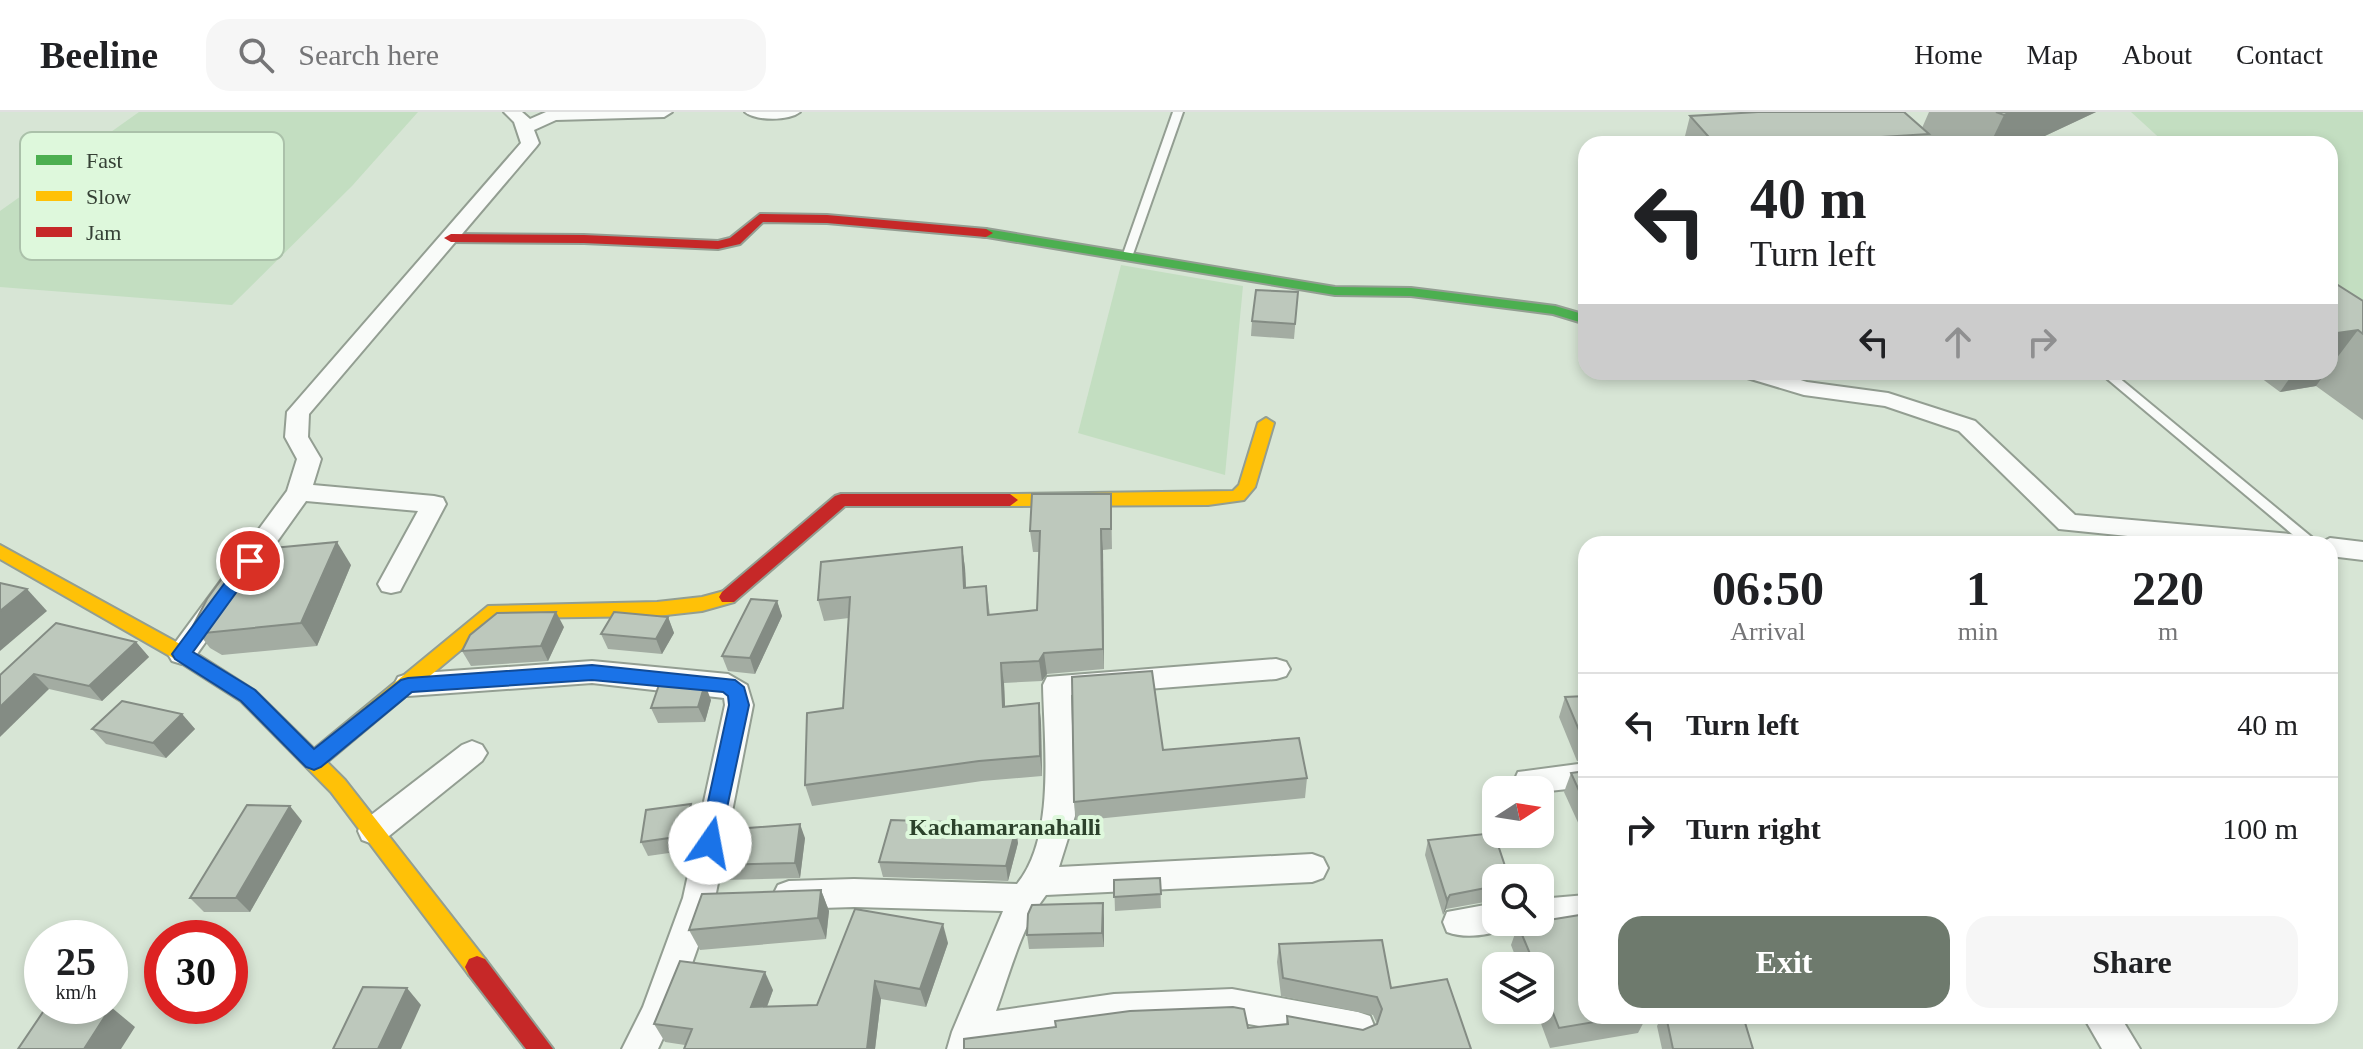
<!DOCTYPE html>
<style>
body{margin:0;font-family:"Times New Roman",serif;background:#f6f6f6;color:#202124;height:100vh;display:flex;flex-direction:column;font-size:30px;white-space:nowrap}
*{box-sizing:border-box;margin:0}
p{font-size:26px;color:#757577}
.icon{flex:none;width:44px;height:44px;fill:none;stroke:currentColor;stroke-width:2;stroke-linecap:round;stroke-linejoin:round}
.map{position:relative;flex:1;overflow:hidden}
.side{position:absolute;left:1578px;top:424px;width:760px;height:488px;display:flex;flex-direction:column;background:#fff;border-radius:24px;box-shadow:0 4px 12px #0003}
.side>*{flex:none}
.guide{position:absolute;left:1578px;top:24px;width:760px;height:244px;border-radius:24px;box-shadow:0 4px 12px #0003;background:#fff;color:#202124;overflow:hidden}
.needle{width:52px;rotate:78deg}
.controls{position:absolute;left:1482px;top:664px;display:grid;gap:16px}
.controls a{display:grid;place-items:center;width:72px;height:72px;border-radius:16px;background:#fff;box-shadow:0 4px 12px #0003;font-size:40px}
.speed{position:absolute;left:24px;top:808px;display:flex;gap:16px;font-size:40px;font-weight:700;text-align:center}
.speed>*{display:grid;place-content:center;width:104px;height:104px;border-radius:50%;background:#fff;box-shadow:0 4px 12px #0003;line-height:1}
.speed small{font-size:20px;font-weight:400}
.speed .limit{border:12px solid #d22;background:#fff;color:#111}
.pin{position:absolute;display:grid;place-items:center;width:68px;height:68px;color:#fff;margin:-34px;border:4px solid #fff;border-radius:50%;box-shadow:0 2px 8px #0007}
.me{position:absolute;width:88px;margin:-44px;rotate:12deg;stroke-linejoin:round;filter:drop-shadow(0 0 6px #0008)}
.turn{display:flex;align-items:center;gap:28px;height:168px;padding:0 40px;font-size:36px}
.turn .icon{width:104px;height:104px;stroke-width:2.5}
.turn b{display:block;font-size:56px;line-height:68px}
.lanes{display:flex;align-items:center;height:76px;padding:0 40px;background:#0003;justify-content:center;gap:40px;direction:ltr}
.lanes .off{opacity:.35}
.eta{display:flex;justify-content:space-evenly;align-items:center;height:136px;text-align:center}
.eta b{font-size:48px;font-weight:700;line-height:56px}
.action{display:flex;gap:16px;margin-top:auto;padding:16px 40px}
.action a{flex:1;height:92px;border-radius:24px;background:#6e7a6d;color:#fff;font-size:32px;font-weight:700;line-height:92px;text-align:center}
.action a+a{background:#f6f6f6;color:#202124}
ul{padding:0;list-style:none}
li{display:flex;align-items:center;gap:24px;height:104px;padding:0 40px;border-top:2px solid #e0e0e0}
li div{flex:1}
li b{display:block;font-size:30px}
li em{font-style:normal}
header{display:flex;align-items:center;gap:48px;box-sizing:border-box;height:112px;padding:0 40px;background:#fff;border-bottom:2px solid #e0e0e0}
header strong{font-size:38px}
nav{display:flex;gap:44px;margin-inline-start:auto;font-size:28px}
.search{width:560px;height:72px;background:#f6f6f6;display:flex;align-items:center;gap:20px;box-sizing:border-box;padding:0 28px;border-radius:24px;color:#757577;font-size:30px}
.map>svg:first-child{display:block}
</style>
<header>
<strong>Beeline</strong>
<div class="search"><svg class="icon" aria-label="search" viewBox="0 0 24 24"><circle cx="10" cy="10" r="6"/><path d="M15 15l6 6"/></svg>Search here</div>
<nav><a>Home</a><a>Map</a><a>About</a><a>Contact</a></nav>
</header>
<div class="map">
<svg width="2363" height="937" viewBox="0 0 2363 937">
<rect width="100%" height="100%" fill="#d7e5d5"/>
<g fill="#c3dec1">
<polygon points="139,0 418,0 352,74 232,193 0,175 0,99"/>
<polygon points="2131,0 2363,0 2363,202 2330,181 2330,32 2166,32"/>
<polygon points="1121,153 1243,174 1225,363 1078,321"/>
</g>
<g fill="none" stroke-linecap="round" stroke-linejoin="round">
<g stroke="#939e92" stroke-width="4">
<g id="lane">
<polygon points="1173,0 1183,0 1132,145 1127,148 1123,147 1122,145"/>
<polygon points="2099,260 2112,260 2320,432 2304,432"/>
</g>
</g>
<g stroke="#939e92" stroke-width="4">
<g id="street">
<polygon points="504,0 522,0 530,7 546,0 672,0 664,5 556,8 534,18 539,31 536,35 309,302 308,325 321,347 313,373 434,384 443,386 446,392 400,479 391,481 382,479 378,472 418,399 306,389 192,549 182,552 172,549 168,542 172,535 287,379 297,347 285,325 287,300 521,31 514,10"/>
<path d="M745 0H800C789 9 756 9 745 0Z"/>
<polygon points="1741,260 1775,260 1807,270 1888,281 1975,309 2075,403 2301,423 2310,426 2314,432 2206,432 2059,417 1959,319 1885,294 1804,283 1744,265"/>
<polygon points="2330,426 2363,430 2363,448 2330,444 2330,432 2319,432"/>
<path d="M1276 547 1286 550 1290 557 1286 564 1276 567 1071 583 1075 704 1059 755 1312 742 1323 746 1328 756 1323 766 1312 770 1046 783C1021 815 1010 861 996 899L1114 882 1232 877 1358 900 1370 904 1375 916 1370 928 1358 932 1232 909 1114 914 984 934 983 937H947L952 920 1003 799 854 795 789 797 778 793 773 783 778 773 789 769 854 767 1017 772C1056 725 1044 631 1043 573L1047 565Z"/>
<polygon points="592,549 728,562 747,573 753,593 715,786 675,900 658,937 622,937 643,895 683,786 725,593 724,586 592,571 408,584 398,581 394,573 398,565 408,562"/>
<polygon points="472,629 482,633 487,641 482,649 384,728 373,732 362,728 358,719 362,710 462,633"/>
<polygon points="1586,651 1586,675 1540,680 1518,678 1514,669 1518,660"/>
<polygon points="1586,783 1586,811 1540,815 1528,811 1540,810 1540,787"/>
<path d="M1496 791V810H1510L1508 816C1489 823 1466 827 1447 820L1443 810 1447 800Z"/>
<polygon points="2083,904 2120,904 2140,937 2102,937"/>
</g>
</g>
<g stroke="#939e92" stroke-width="4">
<polygon id="fast" points="986,117 1335,175 1411,176 1555,194 1586,203 1586,212 1553,202 1411,184 1335,183 981,124 979,121"/>
</g>
<g stroke="#939e92" stroke-width="4">
<g id="slow">
<polygon points="1266,306 1274,311 1255,375 1244,388 1208,393 1010,394 1002,388 1010,382 1233,379 1239,373 1258,311"/>
<polygon points="0,433 189,537 255,579 314,637 488,494 657,490 702,485 728,478 737,485 734,490 702,499 657,504 499,506 327,650 345,668 485,847 489,855 485,863 477,866 469,863 331,680 241,589 175,547 0,447"/>
</g>
</g>
<g stroke="#939e92" stroke-width="4">
<g id="jam">
<polygon points="760,102 827,103 986,117 993,121 986,125 827,111 763,110 740,132 718,137 584,131 451,130 444,126 451,122 584,123 718,129 730,126"/>
<polygon points="841,382 1010,382 1018,388 1010,394 845,394 734,490 722,490 719,485 722,480 835,384"/>
<polygon points="477,844 485,847 553,937 526,937 469,863 465,855 469,847"/>
</g>
</g>
<use href="#lane" fill="#f9fbf9" fill-rule="evenodd"/>
<use href="#street" fill="#f9fbf9" fill-rule="evenodd"/>
<use href="#fast" fill="#4caf50" fill-rule="evenodd"/>
<use href="#slow" fill="#ffc107" fill-rule="evenodd"/>
<use href="#jam" fill="#c62828" fill-rule="evenodd"/>
</g>
<g fill="#a3aca2">
<polygon points="1929,0 2096,0 2028,32 1928,32 1925,31 1925,32 1683,32 1690,4 1922,16"/>
<polygon points="2330,168 2363,189 2363,308 2316,274 2280,280 2253,260 2330,260"/>
<polygon points="1298,180 1294,227 1251,224 1252,209"/>
<polygon points="1111,382 1112,437 1103,438 1104,557 1047,562 1042,569 1004,571 1005,594 1039,591 1041,611 1042,664 982,669 812,694 805,673 843,596 849,506 824,509 818,488 962,435 965,456 966,476 986,474 990,503 1037,498 1039,440 1033,440 1030,419"/>
<polygon points="351,453 317,534 222,543 210,536 193,514"/>
<polygon points="777,489 782,504 755,562 728,559 722,544"/>
<polygon points="668,505 674,521 662,542 608,537 601,522"/>
<polygon points="564,515 548,549 471,554 462,539"/>
<polygon points="136,530 149,545 102,589 49,577 0,563"/>
<polygon points="1586,584 1586,648 1577,649 1559,605 1565,585"/>
<polygon points="711,588 705,610 658,611 651,596"/>
<polygon points="182,602 195,617 166,646 106,632 92,617"/>
<polygon points="1163,638 1307,666 1305,686 1076,709 1074,690"/>
<polygon points="1586,659 1586,728 1564,680 1571,661"/>
<polygon points="691,692 697,707 690,738 648,744 641,730"/>
<polygon points="302,709 250,800 204,800 190,786"/>
<polygon points="805,726 800,766 722,768 715,753"/>
<polygon points="1428,728 1496,766 1496,788 1446,797 1443,803 1425,743"/>
<polygon points="1018,731 1008,769 883,765 879,750"/>
<polygon points="1160,766 1161,796 1115,799 1114,768"/>
<polygon points="821,778 829,799 826,827 700,838 689,818"/>
<polygon points="1104,806 1104,835 1029,837 1027,823"/>
<polygon points="1518,813 1586,904 1647,904 1638,921 1550,936 1536,898 1540,898 1540,854 1519,854 1511,833"/>
<polygon points="948,831 926,895 881,887 875,937 684,937 685,933 665,930 654,912 773,878 767,895 817,893"/>
<polygon points="1279,832 1391,876 1471,937 1248,916 1286,912 1287,904 1363,918 1377,912 1373,903 1281,884 1277,850"/>
<polygon points="1662,904 1743,904 1753,937 1662,937 1657,914"/>
</g>
<g fill="#848c84">
<polygon points="2011,0 2096,0 2028,32 1990,32 2004,3"/>
<polygon points="2358,218 2330,255 2330,222"/>
<polygon points="2294,260 2326,260 2316,274 2280,280"/>
<polygon points="1101,417 1103,438 1104,557 1103,537"/>
<polygon points="337,430 351,453 317,534 301,511"/>
<polygon points="962,435 965,456 967,497 964,476"/>
<polygon points="27,477 47,499 0,539 0,499"/>
<polygon points="777,489 782,504 755,562 750,546"/>
<polygon points="556,500 564,515 548,549 541,534"/>
<polygon points="668,505 674,521 662,542 656,527"/>
<polygon points="136,530 149,545 102,589 89,574"/>
<polygon points="1044,541 1047,562 1042,569 1039,549"/>
<polygon points="1001,551 1004,571 1006,615 1003,595"/>
<polygon points="34,562 49,577 0,625 0,595"/>
<polygon points="705,572 711,588 705,610 698,595"/>
<polygon points="1039,591 1041,611 1042,664 1040,644"/>
<polygon points="182,602 195,617 166,646 153,631"/>
<polygon points="691,692 697,707 690,738 683,724"/>
<polygon points="290,694 302,709 250,800 236,786"/>
<polygon points="800,712 805,726 800,766 795,751"/>
<polygon points="1016,716 1018,731 1008,769 1006,754"/>
<polygon points="821,778 829,799 826,827 818,806"/>
<polygon points="1450,783 1446,797 1443,803 1447,788"/>
<polygon points="1103,791 1104,806 1104,835 1102,821"/>
<polygon points="943,812 948,831 926,895 920,877"/>
<polygon points="765,860 773,878 760,913 751,895"/>
<polygon points="875,869 881,887 875,937 867,937"/>
<polygon points="407,876 421,893 401,937 378,937"/>
<polygon points="111,895 135,915 121,937 84,937"/>
</g>
<g fill="#bdc8bc" stroke="#848c84" stroke-width="2">
<polygon points="1758,0 1904,0 1929,22 1769,32 1715,32 1690,4"/>
<polygon points="1996,0 2011,0 2004,3"/>
<polygon points="2330,168 2363,189 2363,222 2358,218 2330,222"/>
<polygon points="1256,178 1298,180 1295,212 1252,209"/>
<polygon points="1032,382 1111,382 1111,417 1101,417 1103,537 1044,541 1039,549 1001,551 1003,595 1039,591 1040,644 979,649 805,673 807,601 843,596 850,485 818,488 821,450 962,435 964,476 986,474 988,503 1037,498 1040,419 1030,419"/>
<polygon points="337,430 301,511 204,521 193,514 207,487 242,439"/>
<polygon points="0,471 27,477 0,499"/>
<polygon points="751,487 777,489 750,546 722,544"/>
<polygon points="556,500 541,534 462,539 470,523 497,501"/>
<polygon points="614,500 668,505 656,527 601,522"/>
<polygon points="56,511 136,530 89,574 34,562 0,595 0,563"/>
<polygon points="1152,559 1163,638 1299,626 1307,666 1074,690 1072,565"/>
<polygon points="660,570 705,572 698,595 651,596"/>
<polygon points="1586,584 1586,630 1584,630 1565,585"/>
<polygon points="122,589 182,602 153,631 92,617"/>
<polygon points="1586,659 1586,694 1571,661"/>
<polygon points="691,692 683,724 641,730 646,698"/>
<polygon points="247,693 290,694 236,786 190,786"/>
<polygon points="891,708 977,711 1016,716 1006,754 879,750"/>
<polygon points="800,712 795,751 715,753 722,718"/>
<polygon points="1494,721 1509,766 1496,766 1496,774 1450,783 1447,788 1428,728"/>
<polygon points="1160,766 1161,782 1114,785 1114,768"/>
<polygon points="821,778 818,806 689,818 702,782"/>
<polygon points="1103,791 1102,821 1027,823 1028,802 1032,793"/>
<polygon points="855,797 943,812 920,877 875,869 867,937 684,937 692,917 654,912 680,849 765,860 751,895 817,893"/>
<polygon points="1586,802 1586,904 1630,904 1559,916 1540,868 1540,854 1535,854 1518,813"/>
<polygon points="1382,828 1391,876 1447,867 1471,937 964,937 964,927 1056,915 1055,909 1130,899 1233,895 1244,897 1248,916 1288,912 1287,904 1363,918 1377,912 1382,897 1377,885 1283,866 1279,832"/>
<polygon points="363,875 407,876 378,937 333,937"/>
<polygon points="47,894 69,894 111,895 84,937 18,937"/>
<polygon points="1666,904 1743,904 1753,937 1673,937"/>
</g>
<polygon fill="#1a73e8" stroke="#114b97" stroke-width="2" points="250,443 259,449 193,540 255,578 314,637 401,568 408,566 592,553 735,568 744,575 749,593 718,738 710,740 703,738 699,731 729,593 728,584 723,580 592,568 412,580 321,655 314,658 306,655 241,589 175,547 172,542 244,445"/>
<g text-anchor="middle" dominant-baseline="central" stroke-width="8" stroke-linejoin="round" paint-order="stroke">
<g font-size="24" font-weight="bold" fill="#2c422b" stroke="#def8dc">
<text x="1005" y="715">Kachamaranahalli</text>
</g>
</g>
<rect x="20" y="20" width="264" height="128" rx="12" fill="#def8dc" stroke="#abc1aa" stroke-width="2"/>
<rect x="36" y="43" width="36" height="10" fill="#4caf50"/>
<rect x="36" y="79" width="36" height="10" fill="#ffc107"/>
<rect x="36" y="115" width="36" height="10" fill="#c62828"/>
<g font-size="22" fill="#354035">
<text x="86" y="56">Fast</text>
<text x="86" y="92">Slow</text>
<text x="86" y="128">Jam</text>
</g>
</svg>
<div class="controls">
<a><svg class="needle" viewBox="-14 -14 28 28"><path d="M0-13l5 13h-10z" fill="#e53935"/><path d="M0 13l5-13h-10z" fill="#757577"/></svg></a>
<a><svg class="icon" aria-label="search" viewBox="0 0 24 24"><circle cx="10" cy="10" r="6"/><path d="M15 15l6 6"/></svg></a>
<a><svg class="icon" aria-label="layers" viewBox="0 0 24 24"><path d="M12 4l9 5-9 5-9-5zM3 14l9 5 9-5"/></svg></a>
</div>
<div class="speed"><div>25<small>km/h</small></div><div class="limit">30</div></div>
<div class="pin" style="left:250px;top:449px;background:#d93025"><svg class="icon" aria-label="arrive" viewBox="0 0 24 24"><path d="M6 21V4h12l-3 4 3 4H6"/></svg></div>
<svg class="me" style="left:710px;top:731px" viewBox="-20 -20 40 40"><circle r="19" fill="#fff"/><path d="M0-13L10 11 0 6-10 11z" fill="#1a73e8"/></svg>
<div class="guide">
<div class="turn"><svg class="icon" aria-label="left" viewBox="0 0 24 24"><path d="M17 20v-9H6M10 6l-5 5 5 5"/></svg><div><b>40 m</b>Turn left</div></div>
<div class="lanes"><svg class="icon" aria-label="left" viewBox="0 0 24 24"><path d="M17 20v-9H6M10 6l-5 5 5 5"/></svg><svg class="icon off" aria-label="ahead" viewBox="0 0 24 24"><path d="M12 20V5M6 11l6-6 6 6"/></svg><svg class="icon off" aria-label="right" viewBox="0 0 24 24"><path d="M7 20v-9h11M14 6l5 5-5 5"/></svg></div>
</div>
<section class="side">
<div class="eta">
<div><b>06:50</b><p>Arrival</p></div>
<div><b>1</b><p>min</p></div>
<div><b>220</b><p>m</p></div>
</div>
<ul>
<li><svg class="icon" aria-label="left" viewBox="0 0 24 24"><path d="M17 20v-9H6M10 6l-5 5 5 5"/></svg><div><b>Turn left</b></div><em>40 m</em></li>
<li><svg class="icon" aria-label="right" viewBox="0 0 24 24"><path d="M7 20v-9h11M14 6l5 5-5 5"/></svg><div><b>Turn right</b></div><em>100 m</em></li>
</ul>
<div class="action"><a>Exit</a><a>Share</a></div>
</section>
</div>
